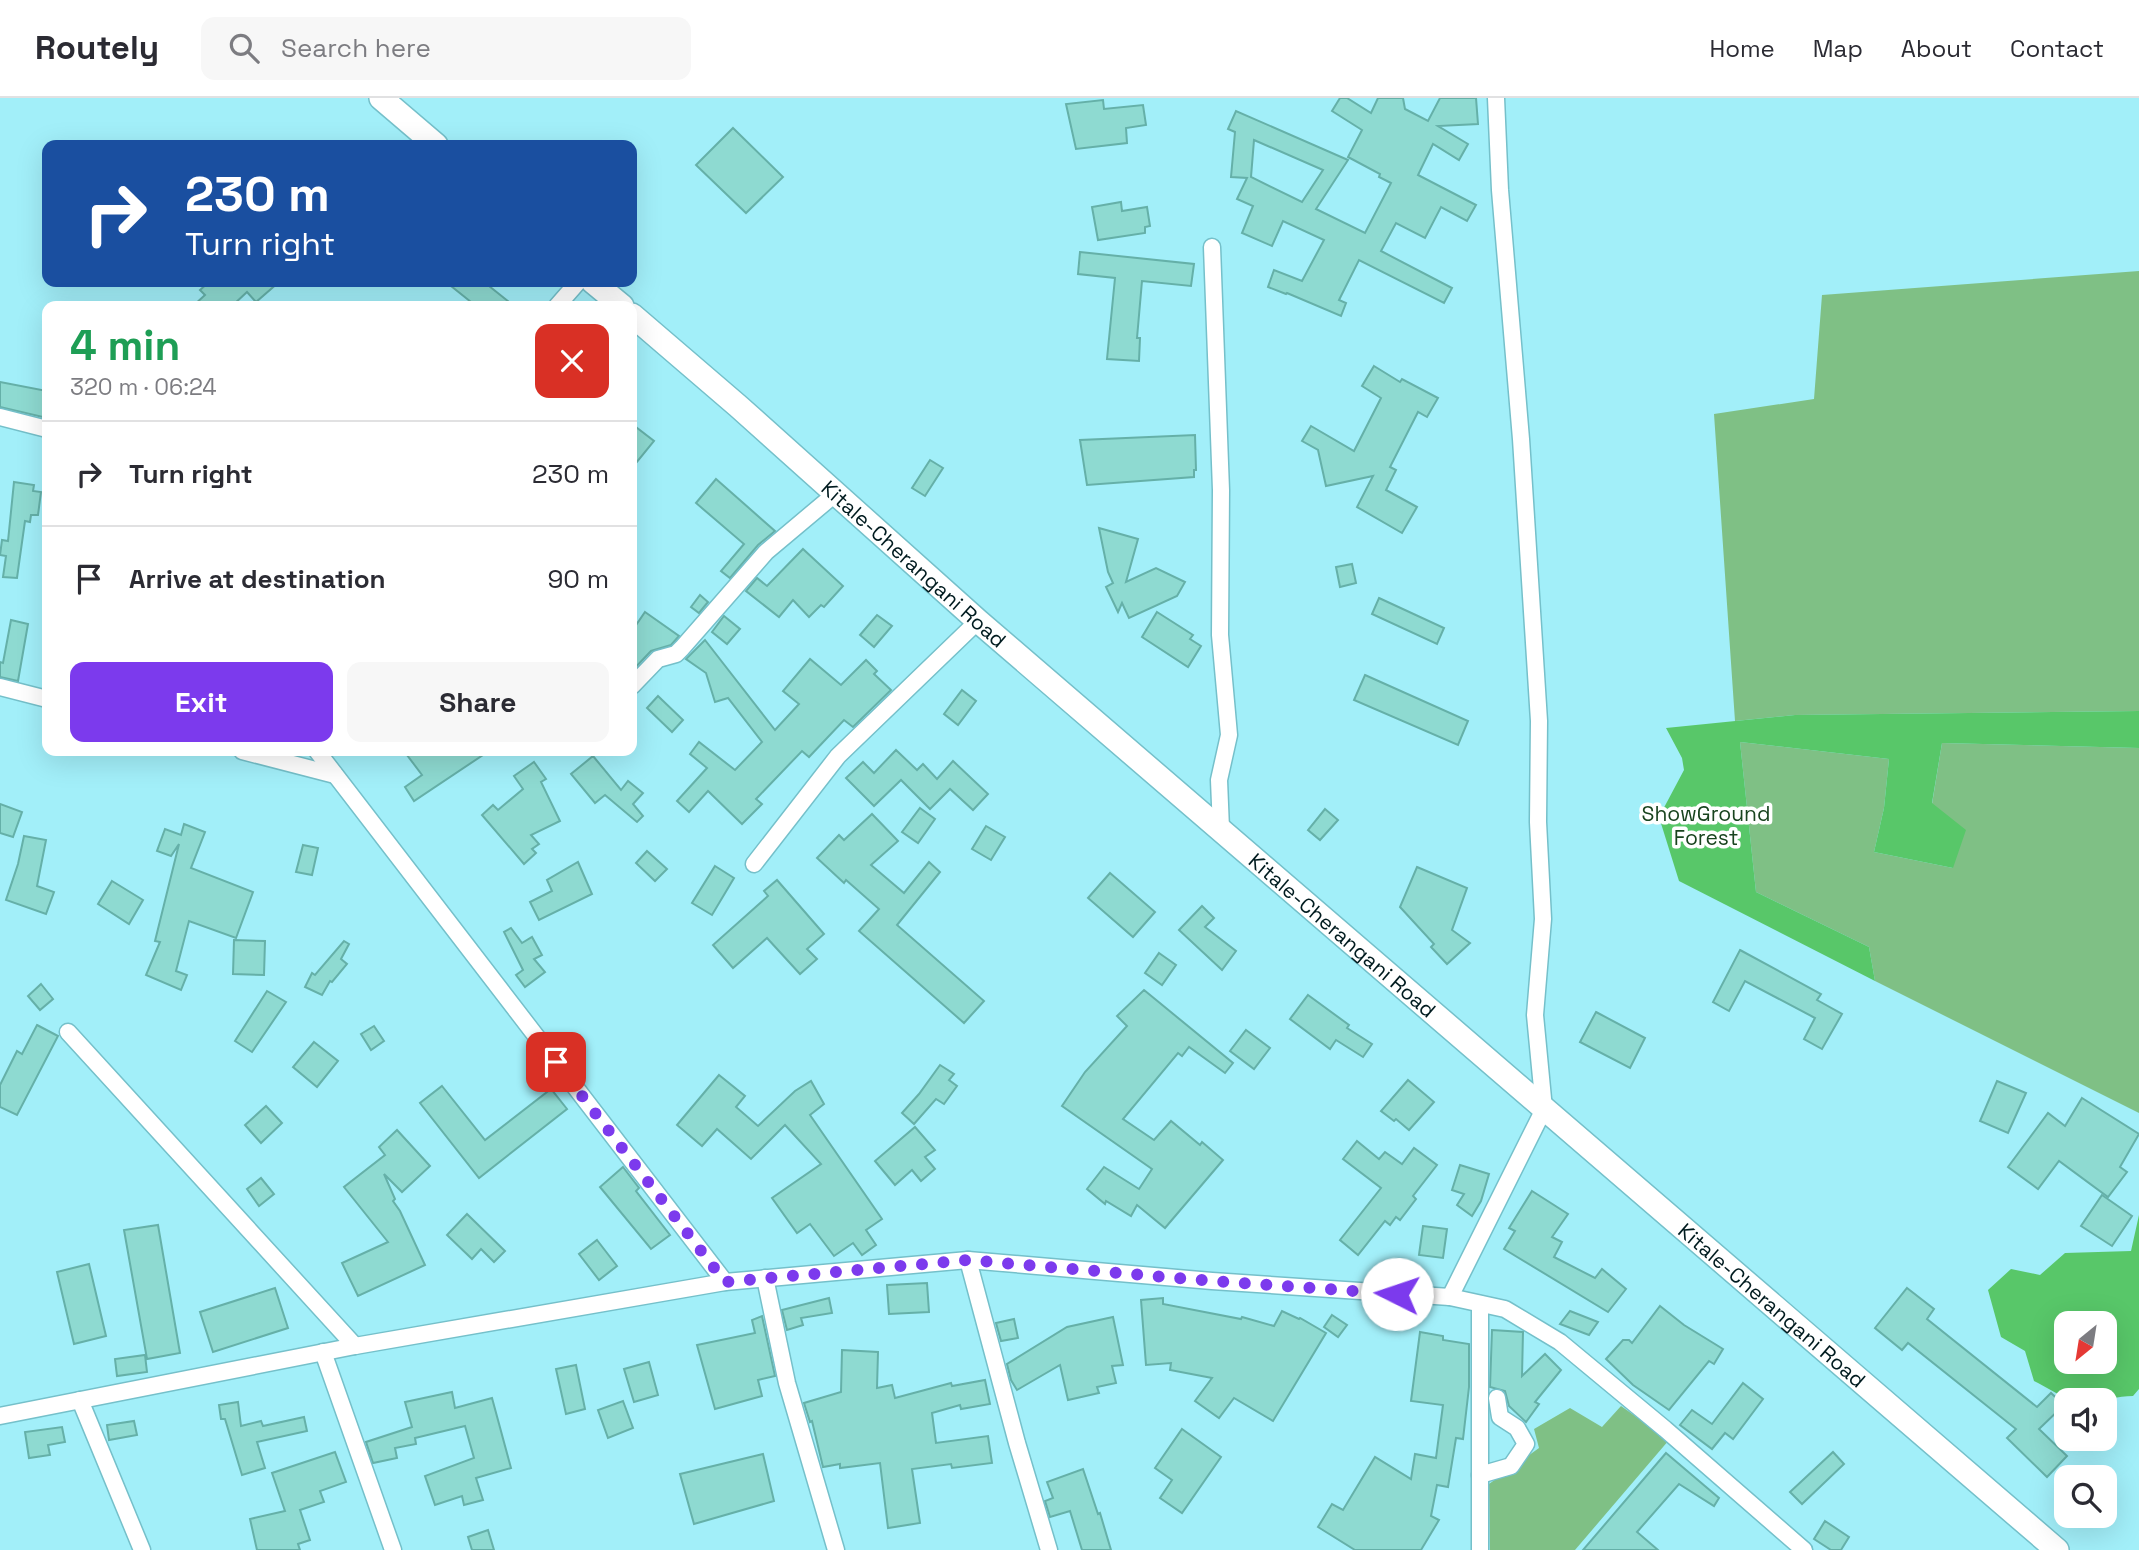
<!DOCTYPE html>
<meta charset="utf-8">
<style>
body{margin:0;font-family:"Space Grotesk",sans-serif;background:#f7f7f7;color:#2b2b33;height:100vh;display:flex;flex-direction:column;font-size:26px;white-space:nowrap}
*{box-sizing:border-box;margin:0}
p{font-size:23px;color:#7c7c81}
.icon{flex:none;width:38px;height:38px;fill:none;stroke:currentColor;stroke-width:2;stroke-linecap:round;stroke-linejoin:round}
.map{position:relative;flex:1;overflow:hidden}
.drawer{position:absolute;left:42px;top:203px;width:595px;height:455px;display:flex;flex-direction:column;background:#fff;border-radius:14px;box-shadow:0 7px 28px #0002}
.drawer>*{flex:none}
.guide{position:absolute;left:42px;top:42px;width:595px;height:147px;border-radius:14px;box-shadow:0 7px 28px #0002;background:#1a4fa0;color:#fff;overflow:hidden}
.needle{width:46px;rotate:210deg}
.fabs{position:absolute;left:2054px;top:1213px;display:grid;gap:14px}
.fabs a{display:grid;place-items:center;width:63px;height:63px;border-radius:14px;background:#fff;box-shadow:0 7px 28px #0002;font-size:35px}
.pin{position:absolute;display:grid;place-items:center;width:60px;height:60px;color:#fff;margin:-30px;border-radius:14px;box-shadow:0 4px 10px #0006}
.me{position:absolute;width:77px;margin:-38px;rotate:274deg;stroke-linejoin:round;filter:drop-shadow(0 0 5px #0008)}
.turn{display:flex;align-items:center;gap:24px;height:147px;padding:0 28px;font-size:32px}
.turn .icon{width:91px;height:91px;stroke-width:2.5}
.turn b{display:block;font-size:49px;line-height:60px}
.round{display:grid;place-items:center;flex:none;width:74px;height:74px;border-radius:14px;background:#f7f7f7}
.head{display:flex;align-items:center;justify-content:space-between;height:119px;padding:0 28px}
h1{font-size:42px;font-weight:800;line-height:52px;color:#1e9e55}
.button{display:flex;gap:14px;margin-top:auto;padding:14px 28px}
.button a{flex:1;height:80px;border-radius:14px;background:#7c3aed;color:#fff;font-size:28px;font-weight:800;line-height:80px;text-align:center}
.button a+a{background:#f7f7f7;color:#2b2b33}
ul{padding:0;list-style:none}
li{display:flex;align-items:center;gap:21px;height:105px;padding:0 28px;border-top:2px solid #e1e1e2}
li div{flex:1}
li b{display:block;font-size:26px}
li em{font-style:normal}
header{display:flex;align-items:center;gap:42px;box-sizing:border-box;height:98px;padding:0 35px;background:#fff;border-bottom:2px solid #e1e1e2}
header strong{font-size:33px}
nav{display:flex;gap:38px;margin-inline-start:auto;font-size:24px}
.search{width:490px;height:63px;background:#f7f7f7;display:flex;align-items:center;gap:18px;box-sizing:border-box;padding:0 24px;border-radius:14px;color:#7c7c81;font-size:26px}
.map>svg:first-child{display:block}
</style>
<header>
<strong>Routely</strong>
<div class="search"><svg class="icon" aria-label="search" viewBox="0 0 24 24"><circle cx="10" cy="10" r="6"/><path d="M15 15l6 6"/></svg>Search here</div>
<nav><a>Home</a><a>Map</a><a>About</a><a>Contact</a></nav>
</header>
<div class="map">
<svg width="2139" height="1452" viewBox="0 0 2139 1452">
<rect width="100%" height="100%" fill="#a2eff9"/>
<g fill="#7fc085">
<polygon points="2139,173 2139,613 1795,617 1735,623 1714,316 1814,301 1822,197"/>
<polygon points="1740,644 1889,661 1884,710 1874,754 1953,770 1932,706 1942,645 2139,650 2139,1015 1875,883 1869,849 1756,794"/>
<polygon points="1621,1308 1669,1342 1575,1452 1490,1452 1489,1386 1539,1350 1534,1331 1570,1310 1602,1329"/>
</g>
<g fill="#58c769" fill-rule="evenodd">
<polygon points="2139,613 2139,650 1942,645 1932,705 1966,732 1953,770 1874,754 1884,710 1889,661 1740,644 1756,794 1869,849 1875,883 1679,783 1659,719 1684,672 1682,660 1666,630 1795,617"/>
<path d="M2139 1117V1291L2133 1298C2113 1298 2090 1308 2070 1301 2058 1297 2046 1289 2034 1283L2025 1253 2001 1239 1988 1192 2011 1171 2040 1177 2065 1155 2131 1153ZM2067 1225H2105V1264H2067Z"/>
</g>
<g fill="#8edad1" stroke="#65b0a8" stroke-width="2" fill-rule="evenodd">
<path d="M1340 0H1347L1371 15 1378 0H1403L1405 11 1428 23 1440 0H1476L1478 26 1438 28 1468 46 1459 62 1433 46 1418 77 1476 107 1467 123 1441 109 1425 140 1396 125 1381 153 1452 190 1444 205 1359 162 1339 202 1346 205 1341 218 1287 195 1286 196 1268 189 1274 172 1302 183 1324 142 1283 123 1272 148 1242 135 1253 108 1237 101 1247 80 1231 79 1235 34 1228 31 1236 13 1348 62 1316 111 1365 135 1391 85 1379 79 1380 76 1348 59 1362 32 1332 13ZM1254 42 1323 72 1302 104 1251 79Z"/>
<polygon points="1103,2 1104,11 1143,7 1146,27 1126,30 1127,45 1076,51 1066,6"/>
<polygon points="733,30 783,79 746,115 696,67"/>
<polygon points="1121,104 1122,113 1147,109 1150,128 1145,129 1145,135 1098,142 1092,109"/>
<polygon points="1080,154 1194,166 1191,188 1142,183 1137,240 1140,240 1139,263 1107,261 1115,180 1078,176"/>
<polygon points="209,184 279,184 256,204 247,194 232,208 193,208 205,197 200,192"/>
<polygon points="446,184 484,184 514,208 476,208"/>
<polygon points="1374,268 1400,284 1402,281 1438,300 1427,319 1418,314 1390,369 1396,372 1386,392 1417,409 1402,435 1357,409 1373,378 1326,388 1318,352 1302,343 1311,328 1354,353 1381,300 1362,288"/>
<polygon points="0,284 47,293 47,320 0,309"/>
<polygon points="632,326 654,343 632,370"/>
<polygon points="1195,337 1196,372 1194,372 1194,379 1087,387 1080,342"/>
<polygon points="930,362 943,370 925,398 912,390"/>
<polygon points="716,381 775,433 758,447 730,480 721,473 744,446 696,405"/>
<polygon points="14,384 34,387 33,393 41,394 38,417 31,417 30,424 25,423 17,480 3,479 6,458 0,457 2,442 8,443"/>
<polygon points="1099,430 1138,441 1126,484 1156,470 1185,484 1177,498 1129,520 1122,505 1118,514 1106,489 1113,485 1108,474"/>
<polygon points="803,451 843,488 824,509 821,507 809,519 793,502 779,519 746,493 757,480 767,488"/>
<polygon points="1352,466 1356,485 1340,489 1336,469"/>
<polygon points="700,497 708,504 699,515 691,509"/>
<polygon points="1379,500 1444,530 1437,546 1372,516"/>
<polygon points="645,514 679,538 671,547 651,553 632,573 632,533"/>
<polygon points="1157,514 1193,537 1190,541 1201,548 1188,569 1142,539"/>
<polygon points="877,517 892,528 874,549 860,537"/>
<polygon points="724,518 740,531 727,546 712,534"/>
<polygon points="11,522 28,526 18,583 0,579 0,564 3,565"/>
<polygon points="705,542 775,632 799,606 783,593 810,561 841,587 866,562 877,573 874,576 891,592 853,629 844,622 809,659 802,653 756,701 762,706 742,726 708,693 689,714 677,703 707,670 690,656 699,644 735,672 762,644 728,600 715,604 706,575 686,561"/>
<polygon points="1365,577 1468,623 1458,647 1354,602"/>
<polygon points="962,592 976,603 958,627 944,616"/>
<polygon points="658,598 683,622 672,634 647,610"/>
<polygon points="896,652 917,672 923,666 937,681 953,663 988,696 973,712 950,691 930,711 901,682 874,708 846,680 863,664 874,675"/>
<polygon points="404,653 489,653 414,703 405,689 422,677"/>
<polygon points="593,658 621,692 628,683 643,695 633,706 643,718 637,724 605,697 595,705 571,676"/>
<polygon points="534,664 546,681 541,684 560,723 531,737 539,746 532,751 536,755 524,766 482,717 493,707 498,712 523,691 514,678"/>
<polygon points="0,706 22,714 13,739 0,735"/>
<polygon points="920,710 935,721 918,745 902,734"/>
<polygon points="1325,711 1338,722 1320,742 1308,732"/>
<polygon points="872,716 898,743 871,767 904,795 929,764 940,774 897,827 984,903 964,925 859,833 879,811 846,782 844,785 817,760 839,737 844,742"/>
<polygon points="184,726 205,734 191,770 253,794 236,840 189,823 176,873 187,877 181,892 146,877 160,844 155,843 179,746 171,758 157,753 165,731 181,737"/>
<polygon points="986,728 1005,739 991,762 972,751"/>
<polygon points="24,738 46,742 37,788 54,794 46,816 6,802 18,766"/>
<polygon points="303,747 318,750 312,777 296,774"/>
<polygon points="647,753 667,771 655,783 636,765"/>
<polygon points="578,764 592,796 539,822 530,804 552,793 547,782"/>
<polygon points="715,768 734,780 712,817 692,805"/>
<polygon points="1417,769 1467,790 1452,832 1470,845 1447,866 1431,849 1434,846 1400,809"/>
<polygon points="1110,775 1155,814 1133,839 1088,800"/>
<polygon points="777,782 824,836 807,851 817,861 800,876 767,840 733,870 713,847 768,798 764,793"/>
<polygon points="112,783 143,802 129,826 98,806"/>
<polygon points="1202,808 1214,820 1205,829 1236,853 1222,872 1179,832"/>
<polygon points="511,830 522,845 532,839 542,857 534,861 545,874 525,889 516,877 523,872 504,834"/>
<polygon points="234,842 265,843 264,877 233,876"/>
<polygon points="344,843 349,846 341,861 347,866 332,884 330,883 322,897 305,889 312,875 315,877"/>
<polygon points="1740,852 1821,896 1817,902 1842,916 1822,951 1804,941 1815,920 1745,883 1729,913 1713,904"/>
<polygon points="1159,855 1176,867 1162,887 1145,875"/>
<polygon points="41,886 53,901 40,912 28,898"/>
<polygon points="1144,892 1233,965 1225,975 1189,949 1182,958 1178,955 1123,1021 1154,1042 1171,1023 1200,1047 1202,1044 1223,1062 1165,1130 1137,1107 1131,1118 1106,1103 1105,1106 1087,1091 1104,1069 1139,1091 1152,1071 1062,1008 1085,974 1127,928 1117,918"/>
<polygon points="267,893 286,904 252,954 235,943"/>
<polygon points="1308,897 1349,927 1347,930 1372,946 1363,959 1336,942 1330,951 1290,921"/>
<polygon points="1596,914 1645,940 1630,970 1580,944"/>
<polygon points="37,927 58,938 17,1017 0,1009 0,987 17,953 22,956"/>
<polygon points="374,928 384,943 371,952 361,936"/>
<polygon points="1246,932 1270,950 1254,971 1230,953"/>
<polygon points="314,944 338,963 317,989 293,969"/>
<polygon points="940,967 954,976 949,982 957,988 944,1006 936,1001 914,1026 902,1015 919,996"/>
<polygon points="719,977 745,998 736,1009 758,1028 795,993 811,983 824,1006 810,1017 882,1121 866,1132 876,1147 862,1157 853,1145 834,1158 810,1126 797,1135 772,1100 821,1066 785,1027 751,1061 717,1031 702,1048 677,1027"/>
<polygon points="1408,982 1434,1004 1409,1032 1396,1021 1394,1023 1381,1013"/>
<polygon points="1997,983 2026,995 2008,1035 1980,1023"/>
<polygon points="442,988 485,1042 551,991 567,1011 479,1080 420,1005"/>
<polygon points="2082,1000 2139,1036 2120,1069 2127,1074 2108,1099 2059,1063 2038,1091 2008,1069 2048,1015 2065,1028"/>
<polygon points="266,1008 282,1025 261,1045 245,1027"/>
<polygon points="915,1029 935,1052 925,1059 935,1071 921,1083 912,1072 895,1087 875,1063"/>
<polygon points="397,1032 430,1068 402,1094 384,1076 395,1101 393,1103 400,1113 425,1167 358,1198 342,1165 388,1144 344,1089 385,1057 379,1049"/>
<polygon points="1357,1043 1379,1061 1385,1054 1402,1066 1414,1050 1437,1067 1413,1098 1416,1101 1400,1122 1396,1119 1390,1127 1385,1123 1358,1157 1340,1142 1381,1090 1343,1061"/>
<polygon points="1460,1067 1489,1076 1481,1103 1472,1118 1457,1107 1464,1096 1452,1092"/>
<polygon points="623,1069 639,1090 636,1093 670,1137 651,1151 600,1089"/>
<polygon points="261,1080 274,1096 259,1108 247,1091"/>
<polygon points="1532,1093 1568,1116 1552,1139 1562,1144 1554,1159 1595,1180 1602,1171 1626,1191 1608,1214 1504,1151 1515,1133 1509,1130"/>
<polygon points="2102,1097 2132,1118 2112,1148 2081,1128"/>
<polygon points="467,1116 505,1153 494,1164 481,1151 472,1161 447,1137"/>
<polygon points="158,1127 180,1255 147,1261 124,1132"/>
<polygon points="1423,1128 1447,1131 1443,1160 1419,1157"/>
<polygon points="597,1142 617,1168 599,1182 579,1156"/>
<polygon points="89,1166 106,1238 74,1246 57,1174"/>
<polygon points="927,1185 929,1214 889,1216 887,1187"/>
<polygon points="275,1190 288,1230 213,1254 200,1214"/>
<polygon points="1907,1190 1934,1211 1927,1221 2037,1309 2051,1295 2064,1307 2039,1331 2067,1358 2047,1379 2007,1340 2016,1331 1908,1245 1902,1252 1875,1230"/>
<polygon points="829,1200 832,1215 801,1220 803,1227 787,1232 782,1212"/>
<polygon points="1163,1200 1163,1206 1241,1221 1242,1219 1274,1228 1282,1213 1299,1221 1300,1220 1326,1235 1273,1323 1234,1300 1219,1320 1195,1303 1212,1280 1170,1272 1171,1265 1146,1267 1141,1202"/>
<polygon points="1660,1208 1684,1227 1723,1251 1714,1266 1709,1263 1669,1312 1633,1287 1606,1261 1623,1242 1629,1242 1632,1245"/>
<polygon points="1570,1213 1598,1224 1589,1237 1560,1226"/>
<polygon points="1332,1217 1347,1227 1338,1239 1324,1229"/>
<polygon points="762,1218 775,1278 758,1282 762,1298 715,1311 697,1247 755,1235 752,1222"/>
<polygon points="1113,1219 1123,1267 1112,1268 1116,1285 1097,1289 1099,1295 1068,1302 1060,1267 1017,1292 1011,1282 1007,1266 1067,1229"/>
<polygon points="1014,1221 1018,1240 1001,1243 996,1225"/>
<polygon points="1492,1232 1523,1234 1522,1278 1545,1256 1561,1272 1535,1304 1539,1306 1526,1324 1509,1308 1505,1293 1490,1289"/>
<polygon points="1420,1234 1443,1238 1443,1242 1469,1246 1469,1289 1463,1341 1456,1340 1448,1389 1437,1387 1431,1418 1439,1422 1421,1452 1355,1452 1318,1429 1332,1406 1343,1412 1375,1359 1411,1381 1415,1356 1436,1360 1443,1307 1411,1303"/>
<polygon points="842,1252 878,1254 877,1290 892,1287 895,1300 951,1285 952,1288 985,1282 990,1306 961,1311 960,1307 932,1315 936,1345 988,1338 992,1365 952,1370 951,1366 912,1371 920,1425 888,1430 880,1365 840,1370 840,1366 823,1369 812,1323 810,1324 804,1305 841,1294"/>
<polygon points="145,1257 147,1274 117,1278 115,1261"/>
<polygon points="649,1264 658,1297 634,1304 624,1271"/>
<polygon points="576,1267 585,1311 566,1316 556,1271"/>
<polygon points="1743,1285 1763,1301 1733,1341 1725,1335 1712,1351 1680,1327 1692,1312 1712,1326"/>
<polygon points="452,1294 455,1310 492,1300 511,1370 476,1380 483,1402 464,1407 462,1398 435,1407 425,1378 474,1360 465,1328 415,1340 416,1346 395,1350 397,1360 373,1365 366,1344 412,1329 405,1304"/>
<polygon points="623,1303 633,1330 608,1340 598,1312"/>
<polygon points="238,1304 241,1328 261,1323 263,1328 304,1319 307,1333 257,1344 265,1370 242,1377 225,1321 221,1321 219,1307"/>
<polygon points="134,1323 137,1337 109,1342 107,1327"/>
<polygon points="62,1329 65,1344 48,1347 50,1357 29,1360 25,1334"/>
<polygon points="1182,1331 1221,1359 1182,1415 1160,1400 1172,1382 1155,1370"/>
<polygon points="335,1354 346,1384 320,1393 324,1404 300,1412 310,1442 298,1446 300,1452 257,1452 250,1421 285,1413 272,1375"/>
<polygon points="1833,1354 1844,1366 1802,1406 1790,1394"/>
<polygon points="1666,1355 1719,1400 1714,1408 1679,1386 1637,1434 1658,1452 1583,1452"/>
<polygon points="763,1356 774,1403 694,1426 680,1376"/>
<polygon points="1083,1371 1098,1416 1100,1415 1111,1452 1082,1452 1070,1413 1050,1419 1045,1403 1053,1400 1047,1384"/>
<polygon points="1825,1423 1849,1439 1841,1452 1831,1452 1814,1441"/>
<polygon points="488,1432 494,1452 472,1452 468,1439"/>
</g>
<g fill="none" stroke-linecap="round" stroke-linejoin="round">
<g stroke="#75c0ca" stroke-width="19">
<g id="street">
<polyline points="1212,149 1221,392 1220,537 1229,637 1219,682 1221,731"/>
<polyline points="557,208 578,184"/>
<polyline points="0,319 47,331"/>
<polyline points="632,588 658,561 676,556 682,550 766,454 835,396"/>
<polyline points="0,589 47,601"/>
<polyline points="242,653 335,677"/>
<polyline points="317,653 725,1184"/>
<polyline points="754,766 838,658 978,523"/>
<polyline points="68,934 355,1248"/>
<polyline points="968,1162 1017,1345 1049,1452"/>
<polyline points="765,1180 787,1285 836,1452"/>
<polyline points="1450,1199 1544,1011 1535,917 1543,821 1538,724 1539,623 1521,341 1500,92 1496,0"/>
<polyline points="323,1254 393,1452"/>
<polyline points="80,1302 142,1452"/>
<polyline points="0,1318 355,1248 725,1184 968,1162 1212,1183 1450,1199 1505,1211 1560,1244 1665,1331 1804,1452"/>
<polyline points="1480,1377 1511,1368 1526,1346 1517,1330 1500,1319 1497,1300"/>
<polyline points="1480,1452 1480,1206"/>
</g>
</g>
<g stroke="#75c0ca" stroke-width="26">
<g id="secondary">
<polyline points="381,0 436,47"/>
<polyline points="593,184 622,208"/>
<path id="s1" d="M632 217 738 308 978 523 2057 1452"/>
</g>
</g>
<use href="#street" stroke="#fff" stroke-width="16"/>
<use href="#secondary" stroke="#fff" stroke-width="23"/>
</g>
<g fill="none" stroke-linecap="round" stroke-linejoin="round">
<polyline stroke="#7c3aed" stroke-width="12" stroke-dasharray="0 21.6" points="556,964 725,1184 968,1162 1212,1183 1397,1196"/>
</g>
<g text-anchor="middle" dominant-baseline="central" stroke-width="7" stroke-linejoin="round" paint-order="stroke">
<g font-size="21" fill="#001b1f" stroke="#fff">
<text stroke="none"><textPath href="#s1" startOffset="376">Kitale-Cherangani Road</textPath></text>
<text stroke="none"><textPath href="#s1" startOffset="943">Kitale-Cherangani Road</textPath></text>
<text stroke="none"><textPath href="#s1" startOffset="1510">Kitale-Cherangani Road</textPath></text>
</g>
<g font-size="21" fill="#19441f" stroke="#fff">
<text x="1706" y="715">ShowGround<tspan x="1706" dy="24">Forest</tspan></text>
</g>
</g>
</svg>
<div class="fabs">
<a><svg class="needle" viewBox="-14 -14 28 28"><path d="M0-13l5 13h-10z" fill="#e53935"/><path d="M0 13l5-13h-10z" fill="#7c7c81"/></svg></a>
<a><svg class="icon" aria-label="sound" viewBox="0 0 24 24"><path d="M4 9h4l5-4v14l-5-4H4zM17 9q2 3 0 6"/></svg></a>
<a><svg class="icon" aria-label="search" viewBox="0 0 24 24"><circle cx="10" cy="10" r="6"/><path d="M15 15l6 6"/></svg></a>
</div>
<div class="pin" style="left:556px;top:964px;background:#d93025"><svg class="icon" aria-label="arrive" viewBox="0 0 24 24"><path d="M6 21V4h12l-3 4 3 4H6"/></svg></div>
<svg class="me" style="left:1397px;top:1196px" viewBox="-20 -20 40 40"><circle r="19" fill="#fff"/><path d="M0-13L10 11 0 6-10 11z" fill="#7c3aed"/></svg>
<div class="guide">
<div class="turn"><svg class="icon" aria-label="right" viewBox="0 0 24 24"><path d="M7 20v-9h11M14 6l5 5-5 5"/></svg><div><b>230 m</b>Turn right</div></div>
</div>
<section class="drawer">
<div class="head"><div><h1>4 min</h1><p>320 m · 06:24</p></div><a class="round" style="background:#d93025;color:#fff"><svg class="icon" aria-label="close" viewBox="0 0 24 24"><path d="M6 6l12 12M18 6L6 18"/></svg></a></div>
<ul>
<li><svg class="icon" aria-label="right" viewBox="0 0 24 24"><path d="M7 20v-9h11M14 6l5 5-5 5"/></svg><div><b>Turn right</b></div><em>230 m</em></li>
<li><svg class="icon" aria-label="arrive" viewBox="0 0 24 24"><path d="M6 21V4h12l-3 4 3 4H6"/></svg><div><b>Arrive at destination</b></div><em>90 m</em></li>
</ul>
<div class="button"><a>Exit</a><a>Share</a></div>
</section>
</div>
